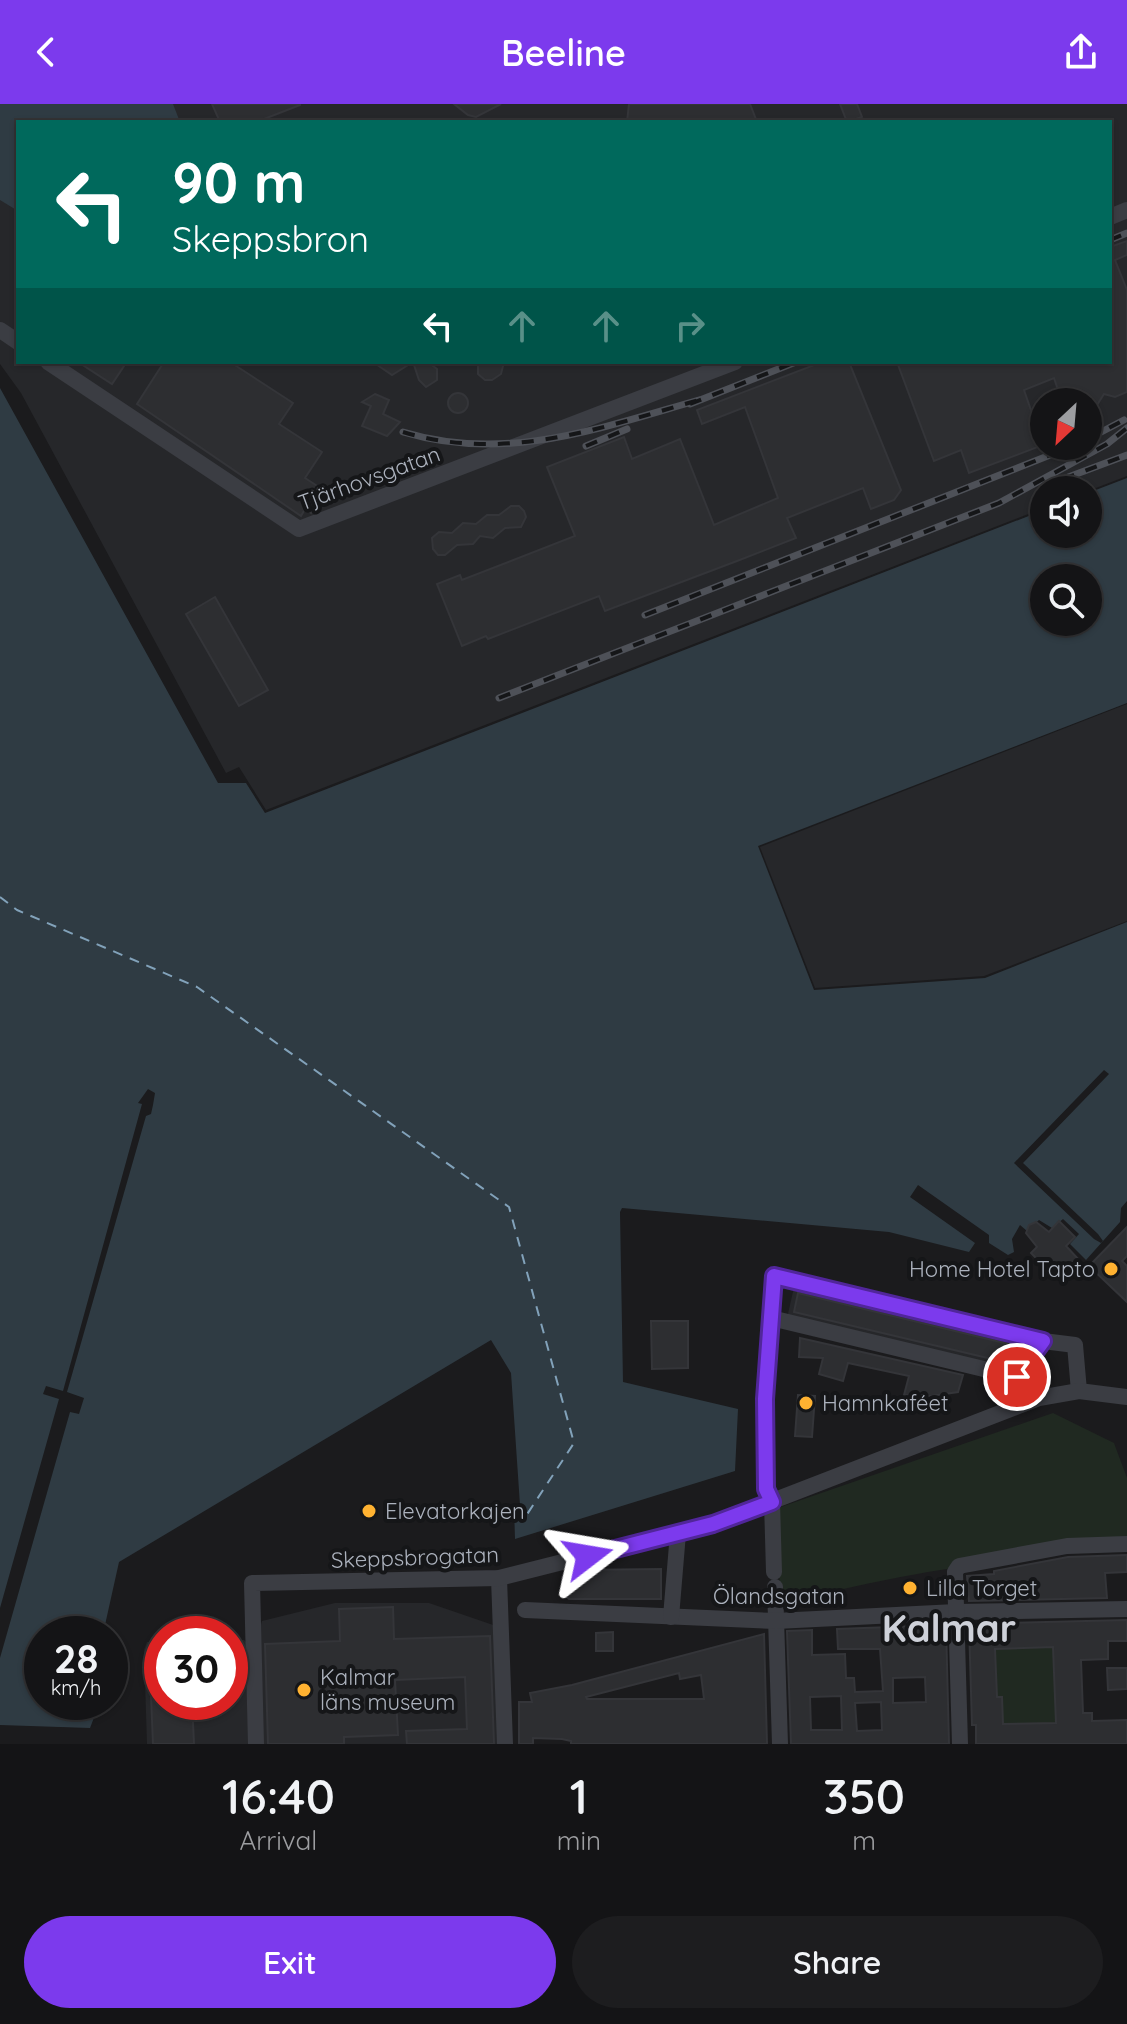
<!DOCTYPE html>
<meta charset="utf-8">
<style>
body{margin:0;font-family:Quicksand,sans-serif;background:#1d1d1f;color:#f1f3f6;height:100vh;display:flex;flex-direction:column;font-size:30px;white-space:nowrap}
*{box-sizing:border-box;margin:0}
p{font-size:26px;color:#9d9ea1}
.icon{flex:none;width:44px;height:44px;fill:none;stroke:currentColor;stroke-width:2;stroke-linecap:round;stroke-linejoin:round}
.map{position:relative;height:1640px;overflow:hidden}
.side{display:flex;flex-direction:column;background:#141416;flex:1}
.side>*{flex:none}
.banner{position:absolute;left:16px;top:16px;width:1096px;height:244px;border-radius:0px;box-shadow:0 2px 6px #0004,0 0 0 2px #333335;background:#00695c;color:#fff;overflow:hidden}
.needle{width:52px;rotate:206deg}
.tools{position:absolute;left:1030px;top:284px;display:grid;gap:16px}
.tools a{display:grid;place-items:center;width:72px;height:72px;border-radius:50%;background:#141416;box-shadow:0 2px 6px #0004,0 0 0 2px #333335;font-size:40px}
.speed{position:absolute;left:24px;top:1512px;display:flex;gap:16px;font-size:40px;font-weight:700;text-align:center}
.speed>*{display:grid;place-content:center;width:104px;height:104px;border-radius:50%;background:#141416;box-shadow:0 2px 6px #0004,0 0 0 2px #333335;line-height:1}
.speed small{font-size:20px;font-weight:400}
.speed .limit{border:12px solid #d22;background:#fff;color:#111}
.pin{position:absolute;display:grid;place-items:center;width:68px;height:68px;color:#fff;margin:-34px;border:4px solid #fff;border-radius:50%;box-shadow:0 2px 8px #0007}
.me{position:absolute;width:88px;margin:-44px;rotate:76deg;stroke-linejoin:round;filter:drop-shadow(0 0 6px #0008)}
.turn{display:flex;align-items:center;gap:28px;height:168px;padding:0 24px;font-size:36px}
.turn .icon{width:104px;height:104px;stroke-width:2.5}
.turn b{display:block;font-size:56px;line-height:68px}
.lanes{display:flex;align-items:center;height:76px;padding:0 24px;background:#0003;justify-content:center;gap:40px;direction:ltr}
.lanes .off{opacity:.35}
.eta{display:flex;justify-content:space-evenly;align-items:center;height:136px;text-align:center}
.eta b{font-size:48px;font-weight:600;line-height:56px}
.button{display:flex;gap:16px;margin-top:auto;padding:16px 24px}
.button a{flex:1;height:92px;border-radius:48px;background:#7c3aed;color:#fff;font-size:32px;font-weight:600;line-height:92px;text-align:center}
.button a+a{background:#1d1d1f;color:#f1f3f6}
header{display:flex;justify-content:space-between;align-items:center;height:104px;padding:0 24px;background:#7c3aed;color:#fff;font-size:36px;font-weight:600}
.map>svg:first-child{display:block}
</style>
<header><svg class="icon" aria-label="back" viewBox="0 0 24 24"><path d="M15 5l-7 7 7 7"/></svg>Beeline<svg class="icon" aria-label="share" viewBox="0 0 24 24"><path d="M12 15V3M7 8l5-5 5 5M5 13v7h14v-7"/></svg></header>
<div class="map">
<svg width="1127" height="1640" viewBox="0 0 1127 1640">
<rect width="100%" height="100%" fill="#1b1b1d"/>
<g fill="#26272a" fill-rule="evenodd">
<path d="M0 0H1127V372L1088 387 1044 386V404L266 706 239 663 226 669 21 289 0 260ZM18 18H1110V258H18ZM1044 298H1088V342H1044Z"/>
<polygon points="1127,600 1127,817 984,872 815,884 760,743"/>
<polygon points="795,1179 1029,1237 1016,1267 787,1214"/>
<polygon points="335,1499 429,1499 496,1522 501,1640 263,1640 258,1531 262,1517"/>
<polygon points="230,1536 244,1536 250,1542 251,1640 147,1640 144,1546 147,1538 162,1538 162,1598 230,1598"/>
</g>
<g fill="#202921">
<path d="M1053 1309 1114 1339 1127 1374V1440C1011 1455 893 1469 780 1501L778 1404Z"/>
<polygon points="1053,1543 1056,1619 1003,1620 1002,1593 997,1593 995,1545"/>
</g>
<g fill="#2f3b43" fill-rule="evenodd">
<polygon points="0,0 173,0 180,18 18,18 18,107 0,96"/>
<path d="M0 284 218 679H246L265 709 1044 406V430H1088V389L1127 374V599L758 742 814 886 985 874 1127 818V1097L1121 1104 1120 1118 1086 1156 1070 1140 1079 1130 1063 1115 1052 1124 1039 1116 1027 1127 1020 1121 1012 1135 1014 1148 1008 1151 989 1139V1131L918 1081 910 1093 975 1139 969 1148 889 1128 622 1104 620 1108 623 1278 738 1305 735 1367 515 1435 514 1402 520 1401 511 1269 491 1236 119 1458 103 1530H42V1598H100L90 1624 0 1621ZM1044 474H1088V518H1044Z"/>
</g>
<g fill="#1b1b1d">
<polygon points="1104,966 1109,970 1023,1059 1098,1130 1103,1137 1101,1139 1094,1135 1014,1059"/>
<polygon points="148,985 155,989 153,1001 151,1010 146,1012 67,1288 84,1294 79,1310 70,1308 0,1554 0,1504 59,1295 43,1290 46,1282 63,1287 142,1000 138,999"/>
</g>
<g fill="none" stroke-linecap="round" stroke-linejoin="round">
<polyline stroke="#82a2ba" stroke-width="2" stroke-dasharray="10 8" stroke-linecap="butt" points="0,793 17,806 197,883 509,1103 574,1339 522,1418"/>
</g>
<g fill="#2d2e31" stroke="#343539" stroke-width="2" fill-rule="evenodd">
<polygon points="212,0 300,0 300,1 264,15 266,18 220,18"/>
<polygon points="454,0 501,0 476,13 468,11"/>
<polygon points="629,0 750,0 757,18 627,18"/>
<polygon points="840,0 857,0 862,13 847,18"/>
<polygon points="1127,137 1127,151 1115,156 1127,186 1127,288 1115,293 1104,290 1097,301 1088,298 1062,298 1054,274 1024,286 1043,341 969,369 961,346 934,357 897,258 1110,258 1110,143"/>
<polygon points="78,258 118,258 124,262 112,280"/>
<polygon points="164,258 230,258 293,299 279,320 322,348 305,374 325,387 311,409 305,405 301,412 137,300"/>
<polygon points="373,258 428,258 437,265 437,276 426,283 419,276 413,258 392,271"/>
<polygon points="478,258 504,258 501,270 492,276 485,276 478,270"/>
<polygon points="822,258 849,258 901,386 894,396 871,405 863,384 787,414 796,434 737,457 605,507 599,492 488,535 486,532 462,542 437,480 460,471 462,476 575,432 547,363 624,333 632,355 680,335 714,421 778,394 745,303 702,320 697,306"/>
<circle cx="458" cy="299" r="10"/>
<polygon points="375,290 389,296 383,310 400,318 387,332 362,322 371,302 362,298"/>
<polygon points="511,402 519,402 524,407 526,413 521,423 505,424 493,434 480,432 473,440 457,441 445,451 438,451 433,445 432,434 439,428 452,429 463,419 476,420 487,411 499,411"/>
<polygon points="215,493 268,586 239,602 186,510"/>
<polygon points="1059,1117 1075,1133 1066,1142 1080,1157 1064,1173 1044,1154 1040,1158 1031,1149 1037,1143 1026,1129 1029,1121 1036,1118 1049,1128"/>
<polygon points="1127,1123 1127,1152 1122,1157 1127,1162 1127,1198 1089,1162"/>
<polygon points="798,1189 1017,1242 1013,1260 794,1208"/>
<polygon points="651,1217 688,1217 688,1264 652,1265"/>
<polygon points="800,1234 963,1271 958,1288 931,1292 904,1291 909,1272 848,1259 843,1277 819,1270 823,1254 799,1253"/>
<polygon points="798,1291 815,1292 812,1333 795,1332"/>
<polygon points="1127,1451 1127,1468 1105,1469 1107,1494 969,1497 967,1472 994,1470 994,1467 1068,1453"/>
<polygon points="661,1465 661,1495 569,1495 562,1489 562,1473 566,1468 577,1466"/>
<polygon points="393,1503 394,1535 490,1532 494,1640 407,1640 406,1627 467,1625 465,1573 395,1576 398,1631 344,1633 344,1640 268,1640 265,1540 340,1537 339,1505"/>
<path d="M1127 1516V1537H1108V1555L1081 1556 1083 1609H1092V1617L1127 1616V1640H976V1621H972L969 1520ZM1053 1543 1056 1619 1003 1620 1002 1593H997L995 1545Z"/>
<path d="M946 1521 949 1640H791L787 1527 812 1526V1551L845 1550 846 1574H854L855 1588 883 1587 880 1545H838L837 1525ZM925 1573 926 1598 893 1599V1574ZM841 1592 842 1626H811L810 1593ZM881 1598 882 1626 857 1627 855 1599Z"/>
<polygon points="613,1528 613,1547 596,1547 596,1529"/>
<path d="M764 1530 767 1640H571V1637L562 1635 533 1634V1640H519V1598H532L530 1589 572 1581ZM679 1569 680 1575 701 1571 704 1595H587L586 1593Z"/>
<rect x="230" y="1540" width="13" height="34"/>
<polygon points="149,1543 162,1543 162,1598 192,1598 194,1640 153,1640"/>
<polygon points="1107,1564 1127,1564 1127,1585 1108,1586"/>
</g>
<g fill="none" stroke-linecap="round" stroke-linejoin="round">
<g stroke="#3b3d43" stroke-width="16">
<polyline points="1110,113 1127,106"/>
<polyline points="0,226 18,238"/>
<polyline points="48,258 299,425 735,258"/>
<polyline points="771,1214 1017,1273 1043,1237"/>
<polyline points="774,1468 772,1398 766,1385 765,1295 774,1172 1043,1237 1075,1241 1079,1287"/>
<polyline points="499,1474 505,1640"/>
<polyline points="775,1483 780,1640"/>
<polyline points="525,1506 776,1517 956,1508 1127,1505"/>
<polyline points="671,1513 678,1429"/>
<polyline points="256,1640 252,1479 499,1474 713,1420 1039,1294 1079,1287 1127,1293"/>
<polyline points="960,1640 955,1468 959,1462 1067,1442 1127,1440"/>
</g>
<g stroke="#4e5158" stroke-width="7">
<g id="rail">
<polyline points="1110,136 1127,129"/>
<polyline points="690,300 796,258"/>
<path d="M403 328C506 359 600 324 699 296"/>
<polyline points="1088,335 1124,316"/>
<polyline points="586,342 627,325"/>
<polyline points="1063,375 1127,351"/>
<polyline points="645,511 1073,342"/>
<polyline points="499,594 999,399 1107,340 1127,324"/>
</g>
</g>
<use href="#rail" stroke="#151618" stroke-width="4" stroke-dasharray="12" stroke-linecap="butt"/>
</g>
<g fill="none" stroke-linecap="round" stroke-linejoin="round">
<g stroke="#51269a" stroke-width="20">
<polyline id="route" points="588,1452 713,1420 772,1398 766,1385 765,1295 774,1172 1043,1237 1017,1273"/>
</g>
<use href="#route" stroke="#7c3aed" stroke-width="14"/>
</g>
<g fill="#ffb231" stroke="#151618" stroke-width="3">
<circle cx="1111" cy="1165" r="8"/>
<circle cx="806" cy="1299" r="8"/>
<circle cx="369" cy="1407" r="8"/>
<circle cx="910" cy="1484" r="8"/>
<circle cx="304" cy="1586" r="8"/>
</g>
<g text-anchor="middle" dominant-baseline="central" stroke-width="8" stroke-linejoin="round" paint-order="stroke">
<g font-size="22" fill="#acb2bd" stroke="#151618">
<text transform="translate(369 374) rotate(-20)">Tjärhovsgatan</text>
<text transform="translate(415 1453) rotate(-2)">Skeppsbrogatan</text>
<text x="779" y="1492">Ölandsgatan</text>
</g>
<g font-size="22" fill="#acb2bd" stroke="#151618" text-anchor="start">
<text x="1095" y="1165" text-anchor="end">Home Hotel Tapto</text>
<text x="822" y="1299">Hamnkaféet</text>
<text x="385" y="1407">Elevatorkajen</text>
<text x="926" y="1484">Lilla Torget</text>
<text x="320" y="1573">Kalmar<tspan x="320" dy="25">läns museum</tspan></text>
</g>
<g font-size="38" font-weight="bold" fill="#ced1d9" stroke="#151618">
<text x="949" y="1524">Kalmar</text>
</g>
</g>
</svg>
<div class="tools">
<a><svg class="needle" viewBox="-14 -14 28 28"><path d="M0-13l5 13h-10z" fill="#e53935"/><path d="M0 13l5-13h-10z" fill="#9d9ea1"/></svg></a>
<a><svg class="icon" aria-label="sound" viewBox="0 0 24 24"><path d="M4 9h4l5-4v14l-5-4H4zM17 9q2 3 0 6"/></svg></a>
<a><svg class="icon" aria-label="search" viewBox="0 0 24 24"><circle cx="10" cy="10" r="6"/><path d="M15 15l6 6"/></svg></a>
</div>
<div class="speed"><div>28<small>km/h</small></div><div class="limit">30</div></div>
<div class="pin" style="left:1017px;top:1273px;background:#d93025"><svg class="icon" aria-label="arrive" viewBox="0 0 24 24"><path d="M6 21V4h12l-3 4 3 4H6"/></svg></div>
<svg class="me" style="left:588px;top:1452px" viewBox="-20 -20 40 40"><path d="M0-17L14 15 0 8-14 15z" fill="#7c3aed" stroke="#fff" stroke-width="4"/></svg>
<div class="banner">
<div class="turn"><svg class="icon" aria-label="left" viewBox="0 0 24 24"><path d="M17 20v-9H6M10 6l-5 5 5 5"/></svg><div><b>90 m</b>Skeppsbron</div></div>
<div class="lanes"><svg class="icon" aria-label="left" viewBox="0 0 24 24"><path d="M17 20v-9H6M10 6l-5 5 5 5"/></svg><svg class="icon off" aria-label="ahead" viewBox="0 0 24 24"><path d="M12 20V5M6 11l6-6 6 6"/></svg><svg class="icon off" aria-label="ahead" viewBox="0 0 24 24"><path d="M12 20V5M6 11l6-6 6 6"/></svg><svg class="icon off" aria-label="right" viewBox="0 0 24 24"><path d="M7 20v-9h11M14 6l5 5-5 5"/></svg></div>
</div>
</div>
<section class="side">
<div class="eta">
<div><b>16:40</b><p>Arrival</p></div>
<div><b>1</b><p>min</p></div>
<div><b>350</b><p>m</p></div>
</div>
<div class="button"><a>Exit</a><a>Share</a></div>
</section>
